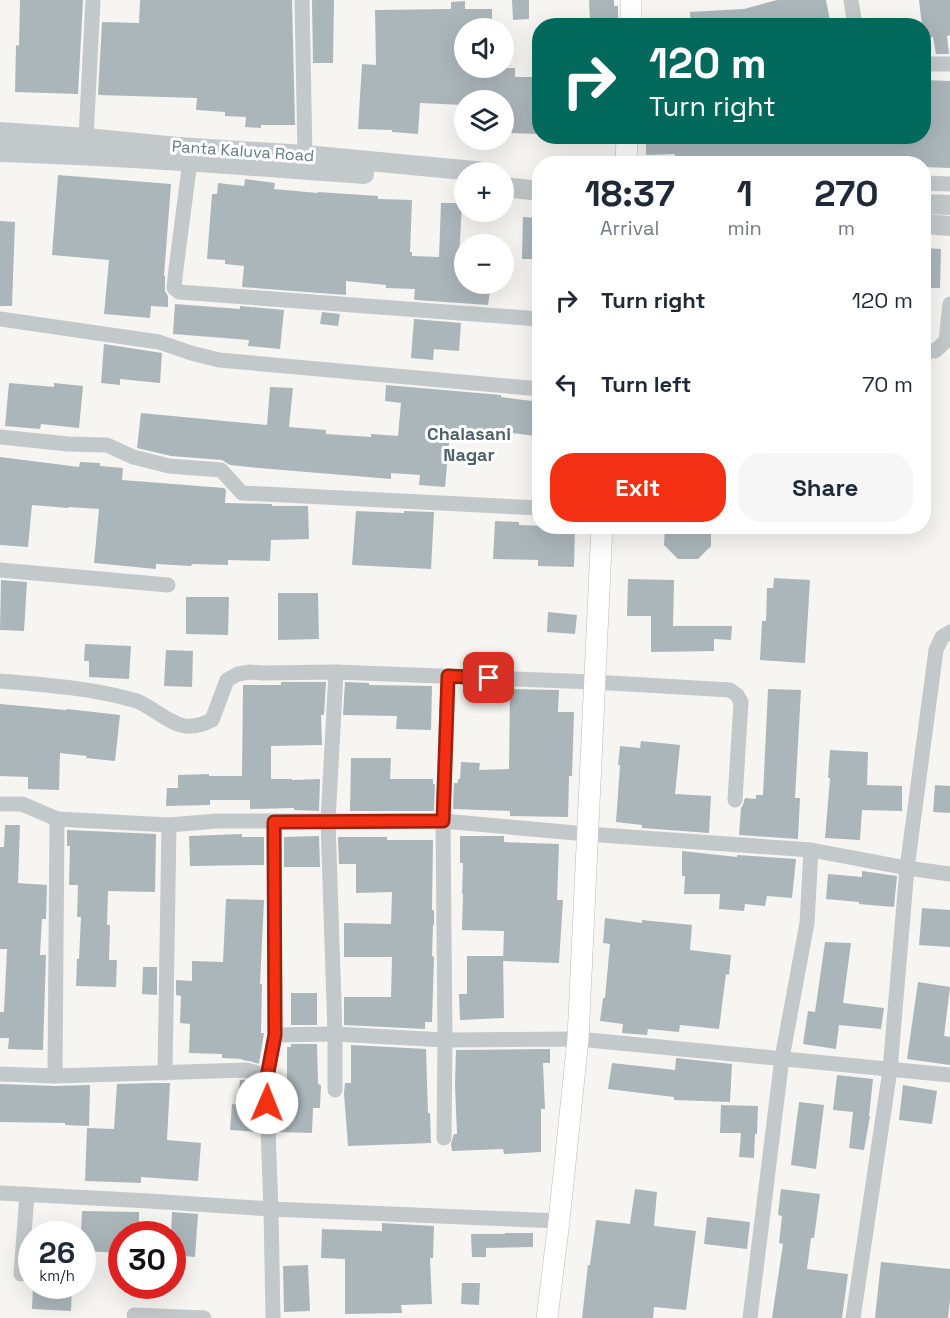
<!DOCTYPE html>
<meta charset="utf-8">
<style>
body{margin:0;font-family:"Space Grotesk",sans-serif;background:#f6f6f7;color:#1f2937;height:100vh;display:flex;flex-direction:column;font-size:22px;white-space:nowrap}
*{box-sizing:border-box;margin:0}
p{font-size:20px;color:#747a83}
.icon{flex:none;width:33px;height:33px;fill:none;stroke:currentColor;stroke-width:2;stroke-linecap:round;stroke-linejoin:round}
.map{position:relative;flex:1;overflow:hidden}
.details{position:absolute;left:532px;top:156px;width:399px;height:378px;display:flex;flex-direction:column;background:#fff;border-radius:24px;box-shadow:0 6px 24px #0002}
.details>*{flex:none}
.top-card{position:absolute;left:532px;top:18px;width:399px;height:126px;border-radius:24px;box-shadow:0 6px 24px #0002;background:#00695c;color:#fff;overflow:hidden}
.fabs{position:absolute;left:454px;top:18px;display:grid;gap:12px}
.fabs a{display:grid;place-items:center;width:60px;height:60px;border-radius:50%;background:#fff;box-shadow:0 6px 24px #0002;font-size:30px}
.speed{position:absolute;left:18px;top:1221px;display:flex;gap:12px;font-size:30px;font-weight:700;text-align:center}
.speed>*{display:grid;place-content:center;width:78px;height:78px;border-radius:50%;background:#fff;box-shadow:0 6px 24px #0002;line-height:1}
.speed small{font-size:15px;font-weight:400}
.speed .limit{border:9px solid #d22;background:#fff;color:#111}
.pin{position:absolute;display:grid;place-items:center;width:51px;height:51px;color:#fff;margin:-26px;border-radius:12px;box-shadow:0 3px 9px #0006}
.me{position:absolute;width:66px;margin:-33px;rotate:1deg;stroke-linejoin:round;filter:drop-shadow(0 0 4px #0008)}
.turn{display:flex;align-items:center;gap:21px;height:126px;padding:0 18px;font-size:27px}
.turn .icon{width:78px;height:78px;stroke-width:2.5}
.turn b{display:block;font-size:42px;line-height:51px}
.eta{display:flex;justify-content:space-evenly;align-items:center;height:102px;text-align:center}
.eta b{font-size:36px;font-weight:600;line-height:42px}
.action{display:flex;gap:12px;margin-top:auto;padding:12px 18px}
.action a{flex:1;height:69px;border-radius:24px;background:#f32f14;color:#fff;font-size:24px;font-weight:600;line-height:69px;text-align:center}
.action a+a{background:#f6f6f7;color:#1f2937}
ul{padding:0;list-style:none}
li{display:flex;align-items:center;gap:18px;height:84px;padding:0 18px}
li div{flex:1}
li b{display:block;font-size:22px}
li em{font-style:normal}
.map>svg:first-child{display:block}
</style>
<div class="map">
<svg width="950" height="1318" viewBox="0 0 950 1318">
<rect width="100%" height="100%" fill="#f6f5f1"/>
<g fill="#abb6ba">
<polygon points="20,0 83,0 78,94 15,92 16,45 19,46"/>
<polygon points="140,0 292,0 295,125 261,125 261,128 245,127 246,117 225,116 225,112 196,110 197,98 98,95 102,22 139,23"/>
<polygon points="312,0 334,0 333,63 313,63"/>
<polygon points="512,0 529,0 529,19 513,20"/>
<polygon points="589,0 614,0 614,6 618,6 618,21 590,22"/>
<polygon points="777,0 826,0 831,26 691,26 690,12 744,9"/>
<polygon points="919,0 950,0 950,35 947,36 949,54 936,54 933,37 924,39 924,26 922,26"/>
<polygon points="465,1 465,9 492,9 492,28 465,28 465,68 515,68 515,77 540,77 540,134 504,133 504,100 464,100 464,105 420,103 418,134 392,132 392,130 358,129 362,64 376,65 375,10 451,9 451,2"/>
<polygon points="924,80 950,81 950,168 924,167 924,164 770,162 770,156 728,156 728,162 703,163 703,160 675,160 675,154 646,155 646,136 924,136"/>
<polygon points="58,175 171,184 164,276 165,276 165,291 168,296 168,307 151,306 150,318 104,314 109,260 52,255"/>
<polygon points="245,179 275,183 274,189 318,193 318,192 378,196 378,199 412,200 410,252 412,252 412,256 439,257 441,203 462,203 459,260 464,260 463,284 491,284 488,305 416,300 414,299 415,289 386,288 386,285 346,281 346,295 242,287 244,266 225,264 225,260 207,259 212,194 217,194 218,183 244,186"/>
<polygon points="523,217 540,218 540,259 522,259"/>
<polygon points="0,221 15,222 12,306 0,306"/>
<polygon points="924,248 941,249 940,288 924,288"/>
<polygon points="175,304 240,309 240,306 284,310 280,349 248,346 249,340 173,334"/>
<polygon points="322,312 340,314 338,326 320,324"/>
<polygon points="414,319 461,323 459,351 434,349 433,360 411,358"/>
<polygon points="104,344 162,353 160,383 120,379 120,385 101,383"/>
<polygon points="9,383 54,387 54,383 83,386 79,428 41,424 40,429 5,426"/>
<polygon points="386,385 501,395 501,397 540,402 536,436 497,431 496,437 450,432 445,487 419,485 420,475 391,473 391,479 259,468 230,465 222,460 171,456 137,448 141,413 267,425 270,387 293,388 289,427 326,430 326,434 371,437 371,434 398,436 401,403 385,401"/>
<polygon points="0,457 79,467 80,462 100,463 100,466 123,468 122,480 224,488 226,490 225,503 272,504 272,506 308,506 309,539 271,540 270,561 228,560 228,565 192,564 191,566 156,564 156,569 94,563 99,509 69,507 68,508 32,505 28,547 0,545"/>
<polygon points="356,511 404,513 404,511 434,512 431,569 352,565"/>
<polygon points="495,521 519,522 519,525 575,527 574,567 538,566 538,560 493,559"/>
<polygon points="665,526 711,526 711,546 698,559 678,559 664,545"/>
<polygon points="774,578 810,580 805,663 760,660 762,621 766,621 767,588 773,588"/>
<polygon points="628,579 674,580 673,626 732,626 731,640 714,639 714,651 651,652 651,616 627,616"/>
<polygon points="1,580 27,582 24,631 0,630"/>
<polygon points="278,593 318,593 319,639 278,640"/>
<polygon points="186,597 229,597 228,635 186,634"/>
<polygon points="548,612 577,615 575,634 547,632"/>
<polygon points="85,644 131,646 129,679 89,677 89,661 84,661"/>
<polygon points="166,650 193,651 192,687 164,686"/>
<polygon points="281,682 326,682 324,715 321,715 322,745 271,746 271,779 292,779 292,780 320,779 319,811 294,810 294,808 250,809 250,800 210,800 210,805 166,806 167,788 178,788 178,775 209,774 209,776 242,776 243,685 281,685"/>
<polygon points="345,682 369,683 369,685 432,686 431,730 396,729 397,716 343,715"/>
<polygon points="510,689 559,690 558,712 574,712 572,776 569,776 568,817 510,816 510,811 453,809 454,783 458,783 458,779 460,779 461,762 480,763 479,770 509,769"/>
<polygon points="768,689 801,690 795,798 800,798 798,839 739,835 741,808 743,805 745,798 756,799 756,795 763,795"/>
<polygon points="0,704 66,710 67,709 120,715 115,761 86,758 87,756 60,753 59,790 28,789 28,777 0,776"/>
<polygon points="641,741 680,745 675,794 711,796 709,833 642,828 642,825 616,822 620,765 618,765 620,746 640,748"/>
<polygon points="830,750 868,752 867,785 902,786 902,811 862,810 860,840 825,838 830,778 828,778"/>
<polygon points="351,758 391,758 390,779 433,779 433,784 435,784 434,811 350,811"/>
<polygon points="935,785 950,786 950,813 933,812"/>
<polygon points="5,825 20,825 18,883 47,885 46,919 42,919 40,955 46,955 43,1050 8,1049 9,1038 0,1038 0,1012 4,1012 7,949 0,949 0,847 4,847"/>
<polygon points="67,830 156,834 155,892 108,891 107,925 110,925 109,960 117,960 116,987 76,986 77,959 79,959 81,917 77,917 78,885 69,885 70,846 67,846"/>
<polygon points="242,834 242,837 264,837 264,865 190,866 189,836"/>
<polygon points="319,836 320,867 284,867 284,837"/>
<polygon points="460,836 504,836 504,842 559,844 557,900 563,900 559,963 503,961 504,931 462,930 463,894 462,894 463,863 460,863"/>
<polygon points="338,837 387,837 387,840 433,840 432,910 434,910 434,925 433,925 432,956 434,957 432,1022 425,1022 425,1029 344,1025 344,997 391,997 392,957 344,957 344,923 391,924 392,892 356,893 356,864 339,864"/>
<polygon points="682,851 737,857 737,855 796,859 792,898 767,896 765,906 745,904 744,911 719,909 720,894 684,894 685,876 682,876"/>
<polygon points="862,871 897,876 894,907 859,904 859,902 826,899 828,874 862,877"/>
<polygon points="226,899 264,900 260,984 262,984 261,1033 264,1033 259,1064 249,1061 242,1060 242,1059 222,1058 222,1054 189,1053 190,1024 180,1023 181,996 176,995 176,980 192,981 192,961 223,962"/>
<polygon points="922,908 950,910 950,947 919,945"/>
<polygon points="605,918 642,923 642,920 692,925 690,950 731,955 729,975 726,974 719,1029 680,1025 679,1032 648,1029 647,1035 622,1033 623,1024 600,1021 603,998 605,998 610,944 603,943"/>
<polygon points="825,942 851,943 843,1003 884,1008 881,1029 839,1025 836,1049 803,1044 808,1011 815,1012"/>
<polygon points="467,956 503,956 504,1018 460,1020 459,994 467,994"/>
<polygon points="143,967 157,967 157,995 142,994"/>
<polygon points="918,982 950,987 944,1036 950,1037 950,1065 907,1059"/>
<rect x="291" y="993" width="26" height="32"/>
<polygon points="291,1044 317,1044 318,1084 321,1085 320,1108 313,1108 312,1133 278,1132 277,1104 279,1091 277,1079 287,1079 287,1047 291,1047"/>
<polygon points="351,1045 426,1049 428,1113 430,1113 431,1143 348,1146 344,1093 345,1083 351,1083"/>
<polygon points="550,1049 550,1063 543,1063 545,1109 541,1109 541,1152 504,1154 503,1149 452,1151 451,1144 454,1134 457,1134 455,1085 456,1050"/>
<polygon points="676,1058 732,1064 730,1102 674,1100 674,1097 608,1089 612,1063 675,1070"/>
<polygon points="837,1075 873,1079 869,1116 870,1116 864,1150 849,1148 853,1112 833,1110"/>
<polygon points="240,1080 246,1080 258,1084 258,1132 230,1130 232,1104 238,1105"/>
<polygon points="155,1083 170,1083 167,1140 201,1143 198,1181 141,1177 141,1183 85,1181 87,1128 114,1129 117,1084"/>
<polygon points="0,1084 55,1086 90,1085 89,1126 65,1125 65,1123 0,1122"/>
<polygon points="903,1085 937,1091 932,1124 899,1120"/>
<polygon points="799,1102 824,1105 816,1169 791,1165"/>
<polygon points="721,1105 758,1106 757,1134 755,1134 754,1158 739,1157 741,1133 720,1133"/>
<polygon points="635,1189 657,1192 654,1226 696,1231 686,1310 654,1307 653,1318 582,1318 588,1265 590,1265 596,1220 630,1224"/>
<polygon points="781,1189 820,1194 814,1238 811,1238 807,1269 848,1274 842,1318 772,1318 783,1244 779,1243 782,1216 778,1215"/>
<polygon points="82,1211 139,1212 139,1234 122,1234 122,1253 82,1251 82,1234 81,1234"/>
<polygon points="172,1212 198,1214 195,1257 172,1255 172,1234 171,1234"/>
<polygon points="707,1217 750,1222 747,1249 704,1244"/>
<polygon points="382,1223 434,1226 433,1258 430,1258 432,1304 401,1305 402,1313 345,1314 345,1259 321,1258 322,1229 382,1231"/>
<polygon points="505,1233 533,1233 533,1247 486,1248 486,1257 472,1257 471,1234 505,1234"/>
<polygon points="881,1262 950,1269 950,1300 948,1318 875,1318"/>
<polygon points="308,1265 310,1311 284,1312 283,1266"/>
<polygon points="462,1283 480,1283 479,1305 461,1304"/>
<polygon points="33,1286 72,1286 71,1311 32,1309"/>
</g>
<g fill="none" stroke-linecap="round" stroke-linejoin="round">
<g stroke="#b5bcbf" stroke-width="22">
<g id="secondary">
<polyline points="631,26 631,0"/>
<polyline points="626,164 627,136"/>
<polyline points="547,1318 559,1221 578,1039 602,526"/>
</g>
</g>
<g stroke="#c3c8cb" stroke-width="15">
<polyline points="302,0 305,155"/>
<polyline points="851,0 855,26"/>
<polyline points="924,64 950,64"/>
<polyline points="86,138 93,0"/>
<polyline points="190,161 176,269 174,288 179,292 540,319"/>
<polyline points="924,183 950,184"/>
<polyline points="0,319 159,342 191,353 219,360 540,389"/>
<polyline points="924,350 935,351 946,341 950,304"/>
<polyline points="0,437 68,444 107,445 133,457 169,466 221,470 242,493 540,508"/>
<polyline points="0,570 168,585"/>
<path d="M0 681C46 685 92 688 137 701 142 703 148 707 153 710 175 724 186 733 212 720L227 680 238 674 250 672 263 673 336 672 594 682 730 690 737 695 741 702 735 800"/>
<polyline points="0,804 22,804 57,819 55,1076"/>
<polyline points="57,819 169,825 217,821 443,821 587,834 811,850 907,868 950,874"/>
<polyline points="274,822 275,1035"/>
<polyline points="165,1073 169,825"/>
<polyline points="0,1074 55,1076 247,1070 267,1076"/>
<polyline points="335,1090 335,1034 328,821 336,672"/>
<polyline points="444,1138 445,1040 443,821 448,676"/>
<polyline points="0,1193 149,1201 271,1209 559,1221"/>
<polyline points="21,1274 27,1194"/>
<polyline points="134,1315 204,1318"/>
<polyline points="273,1318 271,1209 267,1103 269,1092 267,1076 275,1035 335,1034 445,1040 578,1039 950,1075"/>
<polyline points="750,1318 782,1058 807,923 811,850"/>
<polyline points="853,1318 890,1070 907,868 936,650 942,637 950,632"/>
</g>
<g stroke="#c3c8cb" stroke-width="20">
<polyline points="0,132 86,138 178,147 305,155 485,172"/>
<path d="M0 152C121 156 243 165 364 174"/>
<polyline points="504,187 540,191"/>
<polyline points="924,204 950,205"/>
<polyline points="924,224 950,226"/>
</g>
<use href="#secondary" stroke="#fff" stroke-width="21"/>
</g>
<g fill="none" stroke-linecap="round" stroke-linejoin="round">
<g stroke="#9e1f0d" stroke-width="15">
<polyline id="route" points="267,1103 269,1092 267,1077 275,1035 274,822 443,821 448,676 489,678"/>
</g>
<use href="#route" stroke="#f32f14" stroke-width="10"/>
</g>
<g text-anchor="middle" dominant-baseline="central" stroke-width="6" stroke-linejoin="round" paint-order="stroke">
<g font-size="16" fill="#627a86" stroke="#fff">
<text transform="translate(243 151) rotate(4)">Panta Kaluva Road</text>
</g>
<g font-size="18" font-weight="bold" fill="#50616a" stroke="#fff">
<text x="469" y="433">Chalasani<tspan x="469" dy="21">Nagar</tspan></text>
</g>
</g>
</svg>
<div class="fabs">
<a><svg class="icon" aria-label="sound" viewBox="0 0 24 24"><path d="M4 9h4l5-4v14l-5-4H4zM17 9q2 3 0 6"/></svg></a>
<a><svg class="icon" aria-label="layers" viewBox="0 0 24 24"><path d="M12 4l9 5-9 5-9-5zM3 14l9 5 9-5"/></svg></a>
<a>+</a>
<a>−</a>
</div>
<div class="speed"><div>26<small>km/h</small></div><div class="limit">30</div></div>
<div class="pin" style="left:489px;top:678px;background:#d93025"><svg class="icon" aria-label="arrive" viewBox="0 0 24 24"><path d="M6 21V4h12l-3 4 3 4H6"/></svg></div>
<svg class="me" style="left:267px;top:1103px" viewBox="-20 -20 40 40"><circle r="19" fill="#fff"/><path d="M0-13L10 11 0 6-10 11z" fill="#f32f14"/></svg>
<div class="top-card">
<div class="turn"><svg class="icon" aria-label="right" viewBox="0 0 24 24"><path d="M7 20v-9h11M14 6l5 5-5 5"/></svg><div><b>120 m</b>Turn right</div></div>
</div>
<section class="details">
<div class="eta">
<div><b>18:37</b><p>Arrival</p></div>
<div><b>1</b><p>min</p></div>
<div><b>270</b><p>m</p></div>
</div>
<ul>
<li><svg class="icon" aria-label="right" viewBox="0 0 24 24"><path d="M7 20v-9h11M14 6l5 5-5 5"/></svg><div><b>Turn right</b></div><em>120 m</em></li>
<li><svg class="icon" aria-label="left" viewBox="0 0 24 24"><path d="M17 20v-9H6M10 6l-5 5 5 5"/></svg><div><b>Turn left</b></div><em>70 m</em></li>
</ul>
<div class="action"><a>Exit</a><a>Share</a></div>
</section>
</div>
